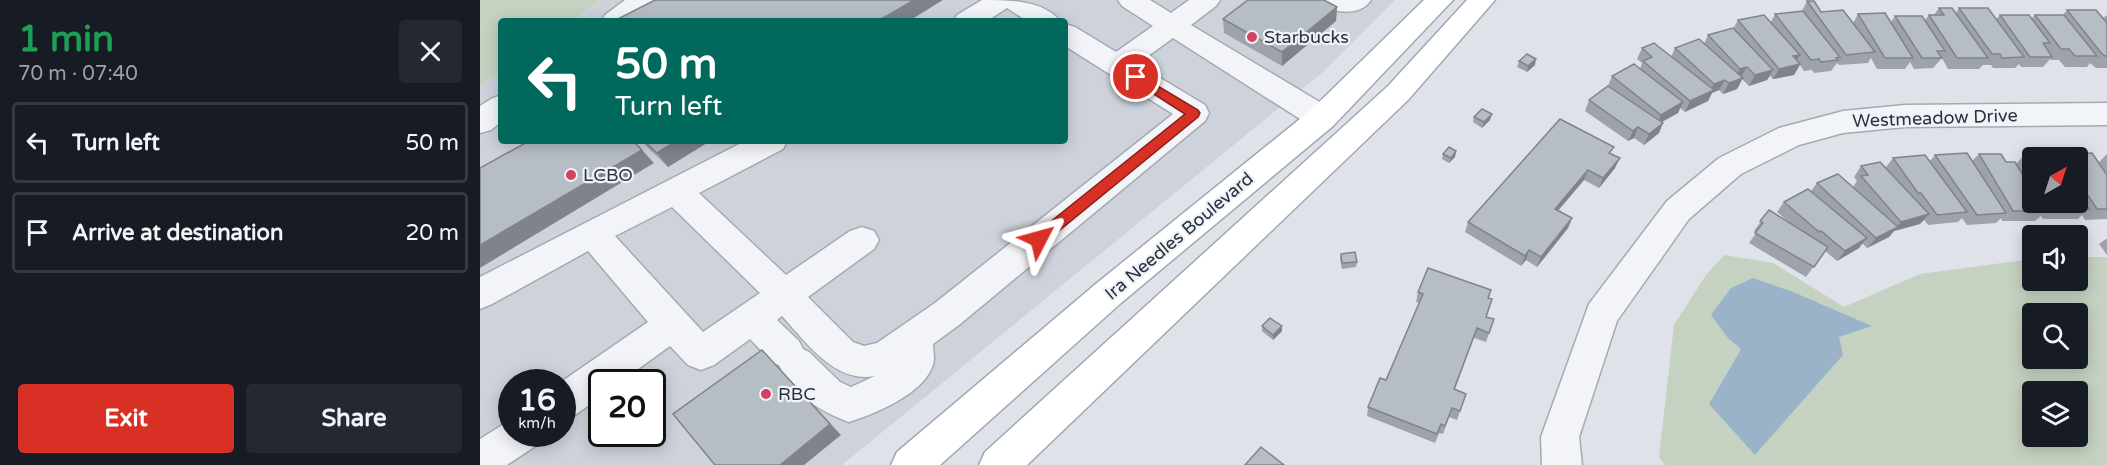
<!DOCTYPE html>
<meta charset="utf-8">
<style>
body{margin:0;font-family:"Varela Round",sans-serif;background:#242831;color:#f1f3f6;height:100vh;display:flex;flex-direction:column;font-size:22px;white-space:nowrap}
*{box-sizing:border-box;margin:0}
p{font-size:20px;color:#9ea1a6}
.icon{flex:none;width:33px;height:33px;fill:none;stroke:currentColor;stroke-width:2;stroke-linecap:round;stroke-linejoin:round}
.map{position:relative;flex:1;overflow:hidden}
.panel{display:flex;flex-direction:column;background:#171b24;width:480px}
.panel>*{flex:none}
.top-card{position:absolute;left:18px;top:18px;width:570px;height:126px;border-radius:6px;box-shadow:0 3px 15px #0003;background:#00695c;color:#fff;overflow:hidden}
.needle{width:39px;rotate:39deg}
.controls{position:absolute;left:1542px;top:147px;display:grid;gap:12px}
.controls a{display:grid;place-items:center;width:66px;height:66px;border-radius:6px;background:#171b24;box-shadow:0 3px 15px #0003;font-size:30px}
.speed{position:absolute;left:18px;top:369px;display:flex;gap:12px;font-size:30px;font-weight:700;text-align:center}
.speed>*{display:grid;place-content:center;width:78px;height:78px;border-radius:50%;background:#171b24;box-shadow:0 3px 15px #0003;line-height:1}
.speed small{font-size:15px;font-weight:400}
.speed .limit{border:3px solid #111;border-radius:9px;background:#fff;color:#111}
.pin{position:absolute;display:grid;place-items:center;width:51px;height:51px;color:#fff;margin:-26px;border:3px solid #fff;border-radius:50%;box-shadow:0 2px 6px #0007}
.me{position:absolute;width:66px;margin:-33px;rotate:51deg;stroke-linejoin:round;filter:drop-shadow(0 0 4px #0008)}
.turn{display:flex;align-items:center;gap:21px;height:126px;padding:0 18px;font-size:27px}
.turn .icon{width:78px;height:78px;stroke-width:2.5}
.turn b{display:block;font-size:42px;line-height:51px}
.round{display:grid;place-items:center;flex:none;width:63px;height:63px;border-radius:6px;background:#242831}
.overview{display:flex;align-items:center;justify-content:space-between;height:102px;padding:0 18px}
h1{font-size:36px;font-weight:700;line-height:45px;color:#1e9e55}
.button{display:flex;gap:12px;margin-top:auto;padding:12px 18px}
.button a{flex:1;height:69px;border-radius:6px;background:#d93025;color:#fff;font-size:24px;font-weight:700;line-height:69px;text-align:center}
.button a+a{background:#242831;color:#f1f3f6}
ul{padding:0;list-style:none}
li{display:flex;align-items:center;gap:18px;height:81px;margin:0 12px 9px;padding:0 6px;border:3px solid #363941;border-radius:6px}
li div{flex:1}
li b{display:block;font-size:22px}
li em{font-style:normal}
main{display:flex;flex:1;min-height:0}
.map>svg:first-child{display:block}
</style>
<main>
<section class="panel">
<div class="overview"><div><h1>1 min</h1><p>70 m · 07:40</p></div><a class="round"><svg class="icon" aria-label="close" viewBox="0 0 24 24"><path d="M6 6l12 12M18 6L6 18"/></svg></a></div>
<ul>
<li><svg class="icon" aria-label="left" viewBox="0 0 24 24"><path d="M17 20v-9H6M10 6l-5 5 5 5"/></svg><div><b>Turn left</b></div><em>50 m</em></li>
<li><svg class="icon" aria-label="arrive" viewBox="0 0 24 24"><path d="M6 21V4h12l-3 4 3 4H6"/></svg><div><b>Arrive at destination</b></div><em>20 m</em></li>
</ul>
<div class="button"><a>Exit</a><a>Share</a></div>
</section>
<div class="map">
<svg width="1627" height="465" viewBox="0 0 1627 465">
<rect width="100%" height="100%" fill="#dfe3e9"/>
<path fill="#ced3db" fill-rule="evenodd" d="M120 0H915L843 72 362 465H0V86L21 71V141H585V21H91ZM32 382H82V434H32ZM122 382H172V434H122Z"/>
<g fill="#c6d2c1" fill-rule="evenodd">
<polygon points="0,0 120,0 91,21 21,21 21,71 0,86"/>
<path d="M1244 255 1293 263 1364 307 1440 274 1552 259V280H1598V257H1627V465H1185L1179 457 1194 325 1226 275ZM1552 314H1598V358H1552ZM1391 326 1358 337 1229 404 1261 349ZM1552 392H1598V436H1552Z"/>
</g>
<polygon fill="#9ab3c9" points="1273,278 1313,292 1392,326 1359,337 1363,355 1275,455 1229,404 1261,349 1248,338 1231,315 1251,288"/>
<g fill="none" stroke-linecap="round" stroke-linejoin="round">
<g stroke="#a4aab3" stroke-width="3">
<g id="minor">
<path d="M145 0H176C162 23 145 21 121 21L125 15Z"/>
<path d="M502 0C529 0 563 0 580 21H547L527 8 507 21H473L477 15Z"/>
<path d="M638 0H670L691 13 709 0H740L736 6 711 25 853 110 857 118 853 126 842 129 831 126 693 38 657 64 725 105 729 113 725 121 479 325 453 344C453 349 454 354 454 359 451 391 395 414 369 422 341 412 312 394 299 365L293 363 270 339 234 365 221 370 208 365 190 346 140 382H122V396L95 415 82 420 81 382 168 322 108 251 12 304 0 309V277L265 141H307L303 149 219 193 306 275 370 231 382 227 394 231 399 240 394 249 328 297 373 342 384 346 397 343 455 303 693 114 585 46V24L595 27 636 52 673 26 642 6ZM192 207 280 293 223 332 135 236ZM302 316C326 342 355 384 395 376L371 387 360 382 329 352 323 349 319 341 297 320Z"/>
<path d="M836 0H891C880 17 856 12 840 6Z"/>
<polygon points="21,95 21,122 11,130 0,133 0,106 11,99"/>
<polygon points="1627,103 1627,125 1425,127 1363,133 1319,145 1261,174 1209,219 1137,321 1099,437 1102,465 1062,465 1061,437 1109,304 1187,201 1239,158 1299,128 1363,111 1425,105"/>
<polygon points="32,419 32,434 59,434 54,447 27,465 0,465 0,439"/>
</g>
</g>
<g stroke="#9fa8b4" stroke-width="3">
<g id="major">
<polygon points="944,0 973,0 853,126 641,303 460,465 411,465 417,452 617,283 831,110"/>
<polygon points="987,0 1015,0 928,100 547,465 499,465 505,452 908,86"/>
</g>
</g>
<use href="#minor" fill="#f2f4f7" fill-rule="evenodd"/>
<use href="#major" fill="#fff" fill-rule="evenodd"/>
</g>
<g fill="#9da3a9">
<polygon points="1327,1 1341,12 1373,23 1378,14 1411,22 1415,16 1445,20 1449,15 1454,15 1459,8 1476,13 1479,8 1516,19 1520,15 1551,19 1555,15 1583,15 1587,10 1623,18 1627,15 1627,68 1616,68 1610,63 1607,67 1585,67 1579,60 1571,60 1570,59 1563,67 1541,67 1539,64 1535,68 1513,68 1511,65 1503,65 1499,69 1468,69 1462,58 1453,68 1434,69 1430,62 1425,69 1397,69 1391,58 1388,63 1359,65 1357,63 1351,71 1334,73 1332,70 1324,71 1320,65 1314,75 1293,79 1290,76 1287,80 1269,86 1262,79 1257,89 1243,94 1239,90 1232,93 1228,101 1205,112 1200,108 1198,113 1182,122 1183,123 1179,133 1164,145 1154,138 1148,141 1105,111 1109,100 1128,86 1132,76 1160,69 1162,63 1157,59 1162,48 1191,57 1195,48 1224,44 1228,35 1253,29 1258,20 1291,22 1295,14 1322,11"/>
<polygon points="857,7 856,21 802,66 744,33 743,19"/>
<polygon points="1039,61 1055,65 1047,72 1037,67"/>
<polygon points="994,117 1010,120 1002,128 993,122"/>
<polygon points="161,141 230,141 188,167"/>
<polygon points="976,151 975,157 969,163 962,159 963,154"/>
<polygon points="1487,153 1492,161 1499,154 1521,154 1526,162 1535,162 1536,164 1546,153 1571,153 1574,158 1552,158 1552,202 1598,202 1598,158 1575,158 1579,154 1612,153 1618,163 1627,154 1627,219 1605,220 1602,215 1598,219 1563,219 1561,216 1555,221 1522,221 1521,218 1516,223 1487,225 1482,218 1478,222 1448,225 1444,220 1440,224 1414,231 1409,237 1387,248 1382,243 1379,248 1357,261 1345,251 1326,277 1269,243 1276,233 1274,231 1289,210 1311,224 1297,212 1304,202 1328,189 1331,191 1337,183 1358,174 1375,189 1373,187 1377,181 1374,177 1381,166 1400,162 1406,167 1413,158 1445,155 1450,161 1455,155"/>
<polygon points="1131,154 1135,168 1119,188 1104,180 1078,210 1092,218 1088,228 1057,267 1046,260 1041,266 985,232 988,222"/>
<polygon points="1626,239 1627,239 1627,255 1619,244"/>
<polygon points="861,254 877,262 876,267 862,269 860,259"/>
<polygon points="938,292 1009,298 1006,317 1014,319 1006,342 994,338 975,389 986,394 977,420 969,417 963,434 959,433 955,443 887,416 888,407 906,380 939,303 936,302"/>
<polygon points="782,326 802,331 793,340 782,331"/>
</g>
<g fill="#80848a">
<polygon points="434,0 463,0 429,21 398,21"/>
<polygon points="857,7 856,21 802,66 802,52"/>
<polygon points="1320,55 1313,66 1313,56"/>
<polygon points="1056,59 1055,65 1047,72 1048,66"/>
<polygon points="1320,64 1314,75 1293,79 1299,69"/>
<polygon points="1267,67 1261,77 1254,80 1260,69"/>
<polygon points="1293,70 1287,80 1269,86 1275,75"/>
<polygon points="1263,78 1257,89 1243,94 1249,83"/>
<polygon points="1245,80 1239,90 1232,93 1228,101 1205,112 1210,101 1229,92 1234,84"/>
<polygon points="1203,102 1198,113 1176,125 1181,115"/>
<polygon points="1012,114 1010,120 1002,128 1004,122"/>
<polygon points="1183,123 1179,133 1164,145 1169,134"/>
<polygon points="1158,127 1154,138 1148,141 1153,131"/>
<polygon points="196,141 230,141 188,167 177,153"/>
<polygon points="162,150 174,163 0,268 0,245"/>
<polygon points="976,151 975,157 969,163 971,158"/>
<polygon points="1140,158 1135,168 1119,188 1123,178"/>
<polygon points="1108,170 1104,180 1071,219 1075,209"/>
<polygon points="1449,214 1440,224 1414,231 1409,237 1387,248 1396,238 1416,228 1421,222"/>
<polygon points="1092,218 1088,228 1057,267 1061,257"/>
<polygon points="1387,238 1379,248 1357,261 1365,251"/>
<polygon points="1049,250 1046,260 1041,266 1045,256"/>
<polygon points="802,326 802,331 793,340 793,335"/>
<polygon points="293,362 361,435 324,465 300,465"/>
</g>
<g fill="#b7bdc5" stroke="#80848a" stroke-width="1.5">
<polygon points="175,0 434,0 398,21 134,21"/>
<polygon points="768,0 844,0 857,7 802,52 743,19"/>
<polygon points="1327,1 1334,1 1341,12 1363,10 1395,52 1366,55"/>
<polygon points="1459,8 1472,8 1508,58 1477,58 1449,15 1464,15"/>
<polygon points="1479,8 1508,8 1544,57 1522,58 1520,54 1512,54"/>
<polygon points="1587,10 1616,10 1627,23 1627,57 1622,54"/>
<polygon points="1323,11 1360,57 1356,58 1358,60 1341,62 1339,59 1331,60 1295,14"/>
<polygon points="1405,13 1433,58 1405,58 1378,14"/>
<polygon points="1284,15 1320,55 1313,56 1320,64 1299,69 1258,20"/>
<polygon points="1520,15 1549,15 1570,43 1563,43 1572,57 1550,57"/>
<polygon points="1555,15 1584,15 1617,56 1595,56 1589,49 1581,49"/>
<polygon points="1415,16 1442,16 1465,51 1457,51 1462,58 1442,58"/>
<polygon points="1253,28 1293,70 1275,75 1267,67 1260,69 1228,35"/>
<polygon points="1219,39 1263,78 1249,83 1245,80 1234,84 1195,48"/>
<polygon points="1174,43 1234,90 1210,101 1163,61 1172,57 1162,48"/>
<polygon points="1047,54 1056,59 1048,66 1039,61"/>
<polygon points="1154,64 1203,102 1181,115 1132,76"/>
<polygon points="1128,86 1183,123 1169,134 1158,127 1153,131 1109,100"/>
<polygon points="1002,109 1012,114 1004,122 994,117"/>
<polygon points="1080,119 1134,147 1129,153 1140,158 1123,178 1108,170 1075,209 1092,218 1061,257 1049,250 1045,256 988,222"/>
<polygon points="49,141 153,141 162,150 0,245 0,168"/>
<polygon points="164,141 196,141 177,153"/>
<polygon points="969,147 976,151 971,158 963,154"/>
<polygon points="1487,153 1526,213 1497,215 1455,155"/>
<polygon points="1546,153 1571,153 1574,158 1552,158 1552,177 1544,163 1552,163"/>
<polygon points="1612,153 1627,175 1627,209 1617,209 1598,181 1598,158 1581,158 1579,154"/>
<polygon points="1499,154 1521,154 1526,162 1535,162 1552,190 1552,202 1560,202 1565,211 1533,211"/>
<polygon points="1445,155 1487,212 1457,215 1441,193 1438,193 1413,158"/>
<polygon points="1400,162 1449,214 1421,222 1381,176 1388,175 1381,166"/>
<polygon points="1358,174 1418,227 1396,238 1337,183"/>
<polygon points="1328,189 1387,238 1365,251 1341,231 1339,232 1304,202"/>
<polygon points="1598,192 1609,209 1574,209 1569,202 1598,202"/>
<polygon points="1289,210 1348,247 1334,267 1275,233 1283,223 1280,221"/>
<polygon points="875,252 877,262 862,263 861,254"/>
<polygon points="948,268 1011,290 1008,298 1012,299 1006,317 1014,319 1009,333 997,328 974,389 986,394 980,411 972,408 965,426 961,424 957,434 888,407 900,378 906,380 943,294 938,292"/>
<polygon points="790,318 802,326 793,335 782,326"/>
<polygon points="282,350 350,424 300,465 235,465 193,414"/>
<polygon points="781,447 804,465 765,465"/>
</g>
<polygon fill="#d93025" stroke="#8d1f18" stroke-width="1.5" points="656,73 718,110 720,113 718,117 564,243 554,243 552,239 554,235 705,114 652,80 652,74"/>
<g fill="#cd455e" stroke="#eff2f6" stroke-width="2">
<circle cx="772" cy="37" r="6"/>
<circle cx="91" cy="175" r="6"/>
<circle cx="286" cy="394" r="6"/>
</g>
<g text-anchor="middle" dominant-baseline="central" stroke-width="4.5" stroke-linejoin="round" paint-order="stroke">
<g font-size="18" fill="#283240" stroke="#eff2f6" text-anchor="start">
<text x="784" y="37">Starbucks</text>
<text x="103" y="175">LCBO</text>
<text x="298" y="394">RBC</text>
</g>
<g font-size="18" fill="#283240" stroke="#eff2f6">
<text transform="translate(1455 118) rotate(-2)">Westmeadow Drive</text>
<text transform="translate(699 236) rotate(-40)">Ira Needles Boulevard</text>
</g>
</g>
</svg>
<div class="controls">
<a><svg class="needle" viewBox="-14 -14 28 28"><path d="M0-13l5 13h-10z" fill="#e53935"/><path d="M0 13l5-13h-10z" fill="#9ea1a6"/></svg></a>
<a><svg class="icon" aria-label="sound" viewBox="0 0 24 24"><path d="M4 9h4l5-4v14l-5-4H4zM17 9q2 3 0 6"/></svg></a>
<a><svg class="icon" aria-label="search" viewBox="0 0 24 24"><circle cx="10" cy="10" r="6"/><path d="M15 15l6 6"/></svg></a>
<a><svg class="icon" aria-label="layers" viewBox="0 0 24 24"><path d="M12 4l9 5-9 5-9-5zM3 14l9 5 9-5"/></svg></a>
</div>
<div class="speed"><div>16<small>km/h</small></div><div class="limit">20</div></div>
<div class="pin" style="left:656px;top:77px;background:#d93025"><svg class="icon" aria-label="arrive" viewBox="0 0 24 24"><path d="M6 21V4h12l-3 4 3 4H6"/></svg></div>
<svg class="me" style="left:559px;top:239px" viewBox="-20 -20 40 40"><path d="M0-17L14 15 0 8-14 15z" fill="#d93025" stroke="#fff" stroke-width="4"/></svg>
<div class="top-card">
<div class="turn"><svg class="icon" aria-label="left" viewBox="0 0 24 24"><path d="M17 20v-9H6M10 6l-5 5 5 5"/></svg><div><b>50 m</b>Turn left</div></div>
</div>
</div>
</main>
